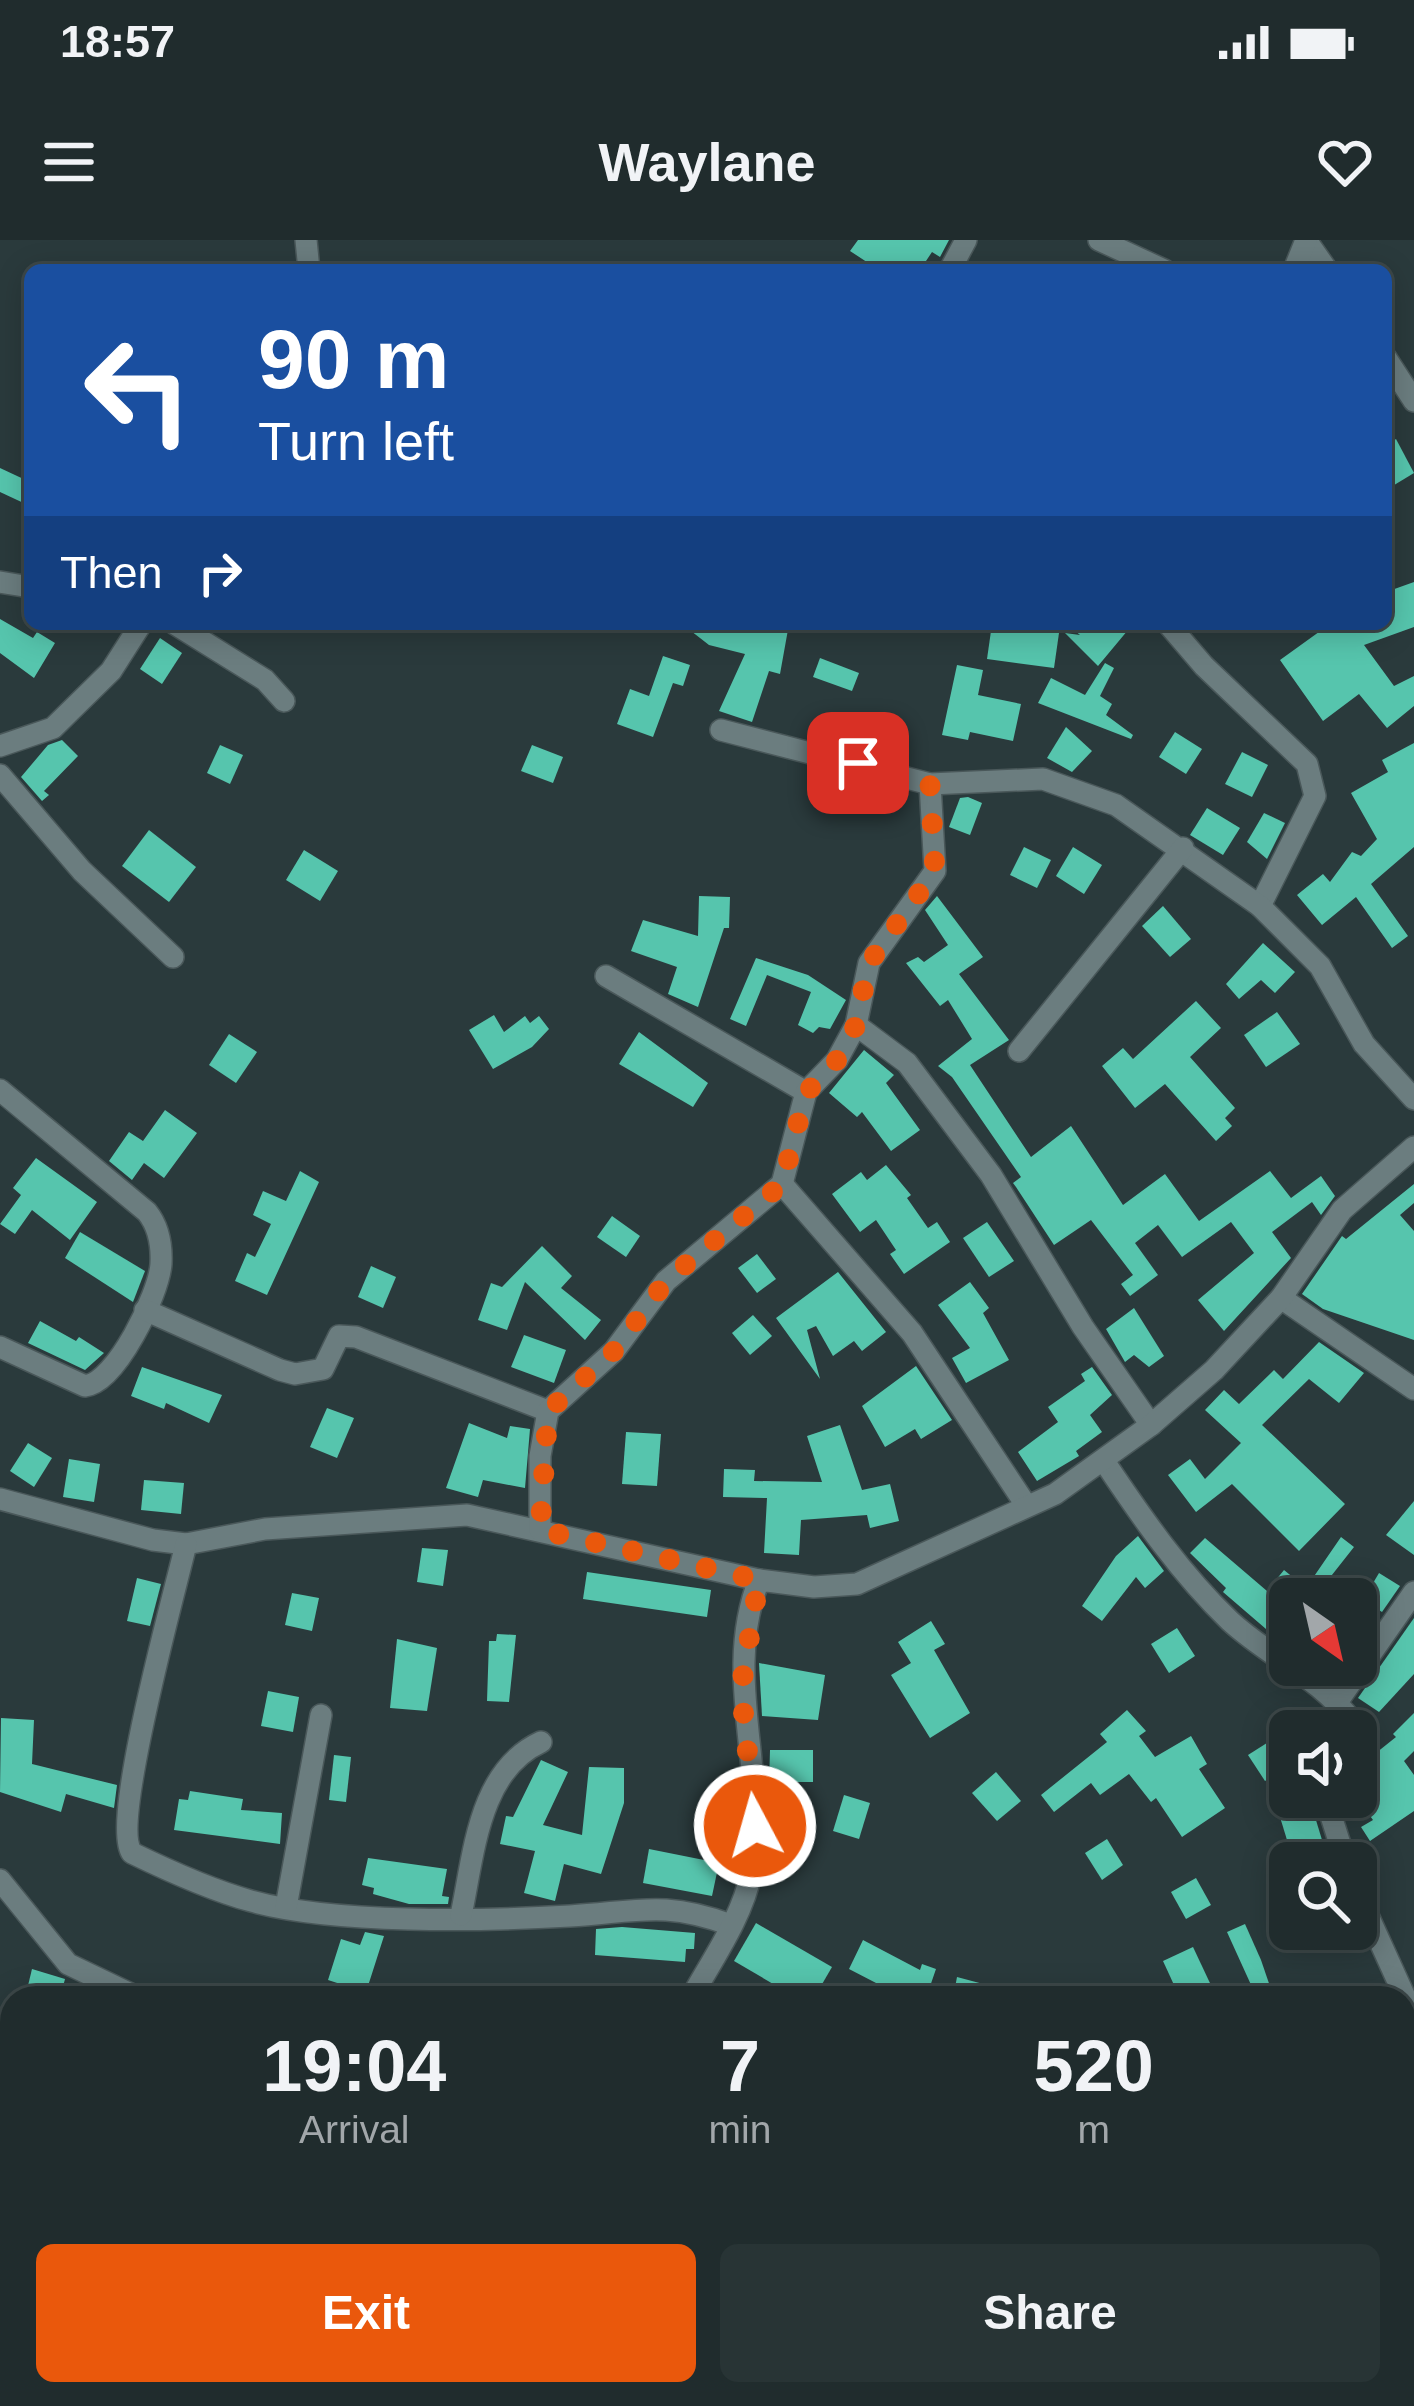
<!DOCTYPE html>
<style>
body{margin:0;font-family:Arial,sans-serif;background:#283435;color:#f1f3f6;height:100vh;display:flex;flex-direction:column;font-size:45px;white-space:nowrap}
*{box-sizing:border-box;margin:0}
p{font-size:39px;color:#a2a7aa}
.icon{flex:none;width:66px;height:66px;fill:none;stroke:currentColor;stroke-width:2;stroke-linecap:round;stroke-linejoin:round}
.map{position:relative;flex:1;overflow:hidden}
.drawer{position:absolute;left:0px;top:1746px;width:1416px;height:420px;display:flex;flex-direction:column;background:#202c2d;border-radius:36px 36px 0 0;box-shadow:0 6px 30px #0003,0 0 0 3px #3d4849}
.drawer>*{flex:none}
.top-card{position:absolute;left:24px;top:24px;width:1368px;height:366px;border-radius:18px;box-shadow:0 6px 30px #0003,0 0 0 3px #3d4849;background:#1a4fa0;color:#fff;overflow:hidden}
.needle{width:78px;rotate:146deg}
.controls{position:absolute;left:1269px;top:1338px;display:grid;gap:24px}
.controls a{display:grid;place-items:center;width:108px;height:108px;border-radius:18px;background:#202c2d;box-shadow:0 6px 30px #0003,0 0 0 3px #3d4849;font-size:60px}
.pin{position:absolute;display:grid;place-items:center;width:102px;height:102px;color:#fff;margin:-51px;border-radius:24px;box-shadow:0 6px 18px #0006}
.me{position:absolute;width:132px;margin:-66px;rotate:354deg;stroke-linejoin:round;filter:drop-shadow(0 0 9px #0008)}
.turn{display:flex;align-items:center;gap:42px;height:252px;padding:0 36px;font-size:54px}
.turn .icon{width:156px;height:156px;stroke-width:2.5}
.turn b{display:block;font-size:84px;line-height:102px}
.then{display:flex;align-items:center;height:114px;padding:0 36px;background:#0003;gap:24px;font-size:45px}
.eta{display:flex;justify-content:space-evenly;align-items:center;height:204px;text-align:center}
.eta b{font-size:72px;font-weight:700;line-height:84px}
.cta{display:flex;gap:24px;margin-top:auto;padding:24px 36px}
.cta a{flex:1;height:138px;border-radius:18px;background:#ea580c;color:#fff;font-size:48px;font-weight:700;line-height:138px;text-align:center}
.cta a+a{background:#283435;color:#f1f3f6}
.status{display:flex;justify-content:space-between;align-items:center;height:84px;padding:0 60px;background:#202c2d;direction:ltr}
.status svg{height:33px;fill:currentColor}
header{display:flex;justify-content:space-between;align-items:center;height:156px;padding:0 36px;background:#202c2d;font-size:54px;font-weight:700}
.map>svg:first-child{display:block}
</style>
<div class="status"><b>18:57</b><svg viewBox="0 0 49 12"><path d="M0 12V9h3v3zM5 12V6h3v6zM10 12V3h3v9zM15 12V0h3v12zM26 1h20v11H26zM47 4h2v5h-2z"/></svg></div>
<header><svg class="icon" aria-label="menu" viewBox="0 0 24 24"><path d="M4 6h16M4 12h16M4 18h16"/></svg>Waylane<svg class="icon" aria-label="heart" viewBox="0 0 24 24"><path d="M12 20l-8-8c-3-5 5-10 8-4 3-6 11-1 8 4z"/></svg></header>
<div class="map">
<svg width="1414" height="2166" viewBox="0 0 1414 2166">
<rect width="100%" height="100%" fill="#2a3a3c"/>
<g fill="#56c5ad">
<polygon points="858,0 949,0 940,17 932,12 920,30 879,30 850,11"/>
<polygon points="1396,199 1414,233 1386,250 1386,206"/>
<polygon points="0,228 30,242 30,266 0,252"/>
<polygon points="1414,342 1414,387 1364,405 1394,446 1414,436 1414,466 1387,488 1359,454 1323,481 1280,420 1330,384 1386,384 1386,352"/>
<polygon points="0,379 33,398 37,392 55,403 34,438 0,413"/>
<polygon points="682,384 789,384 780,434 769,431 752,482 719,471 745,414 709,405"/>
<polygon points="992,384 1059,393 1054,428 987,419"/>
<polygon points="1067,384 1133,384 1098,426 1065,393 1080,395"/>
<polygon points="160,398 182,413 162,444 140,429"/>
<polygon points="663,416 690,425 683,446 673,443 653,497 617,484 630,449 649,456"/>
<polygon points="820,418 859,433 852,451 813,437"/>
<polygon points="1105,423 1114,428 1100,456 1112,464 1106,475 1133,495 1131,499 1038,463 1051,438 1085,455"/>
<polygon points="957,425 983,430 978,455 1021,464 1013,501 970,492 968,500 942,495"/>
<polygon points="1066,487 1092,511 1072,532 1047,518"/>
<polygon points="1175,492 1202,509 1186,534 1159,517"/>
<polygon points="62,500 78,516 44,551 49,555 42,561 21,537 48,505"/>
<polygon points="1414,503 1414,607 1371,644 1408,696 1392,708 1356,657 1322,685 1297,655 1323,634 1330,642 1352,612 1361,616 1377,599 1351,553 1388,532 1382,520"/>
<polygon points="220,505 243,515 230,544 207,533"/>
<polygon points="532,505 563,517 553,543 521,531"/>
<polygon points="1242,512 1268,525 1252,557 1225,544"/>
<polygon points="968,557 982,563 970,595 949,587 960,558"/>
<polygon points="1207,568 1240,588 1223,615 1190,595"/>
<polygon points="1264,573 1285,583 1267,619 1247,602"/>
<polygon points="149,590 196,627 169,662 122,626"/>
<polygon points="1024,607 1051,620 1037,648 1010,635"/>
<polygon points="1073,607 1102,625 1084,654 1056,636"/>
<polygon points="304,610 338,631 320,661 286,640"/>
<polygon points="699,656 730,657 729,688 724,688 698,767 668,754 677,727 631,711 643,680 698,696"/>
<polygon points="937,656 983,717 959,734 1009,800 970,825 1031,917 1071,886 1123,965 1165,934 1199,981 1270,931 1291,958 1321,936 1335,956 1321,975 1312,962 1272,992 1291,1018 1224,1091 1198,1060 1254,1013 1231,982 1182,1017 1158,985 1135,1003 1158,1035 1130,1056 1121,1044 1133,1035 1091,980 1054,1005 1016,947 1013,943 1021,937 952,837 938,826 972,799 948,760 940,766 906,723 918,717 924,722 948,705 925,670"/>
<polygon points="1163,666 1191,699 1170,717 1142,686"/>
<polygon points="1263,703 1295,732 1275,753 1261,740 1239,759 1226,744"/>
<polygon points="756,718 808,735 846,760 830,789 819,787 813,793 798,785 811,752 767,735 746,786 730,779"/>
<polygon points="1196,761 1221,788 1190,817 1235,868 1225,878 1232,886 1216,901 1165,844 1135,868 1102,826 1123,808 1133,819"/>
<polygon points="1277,772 1300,804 1266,827 1244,795"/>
<polygon points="494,775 504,792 525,776 530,783 539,776 549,789 532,807 493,829 469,790"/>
<polygon points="639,792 708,843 693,867 619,824"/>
<polygon points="229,794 257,812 236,843 209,825"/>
<polygon points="864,810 894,835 886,843 920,890 891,911 862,872 857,877 829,853"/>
<polygon points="165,870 197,893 164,938 144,923 132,940 109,921 129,892 143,901"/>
<polygon points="36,918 97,962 70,1000 32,970 15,994 0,984 21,955 13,948"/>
<polygon points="886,925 911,955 907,958 928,988 937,982 950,1002 904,1034 890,1014 896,1010 876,980 860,992 832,954 861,932 867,940"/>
<polygon points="300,931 319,942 267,1055 235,1041 247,1013 255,1017 271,984 253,975 263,951 286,961"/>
<polygon points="1414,944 1414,963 1400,975 1414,991 1414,1100 1323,1069 1302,1054 1342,996 1346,999"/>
<polygon points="612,976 640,996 626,1017 597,997"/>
<polygon points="987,982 1014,1021 989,1037 963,998"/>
<polygon points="80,992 145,1031 133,1062 65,1018"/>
<polygon points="542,1006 572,1036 561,1048 601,1080 585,1100 525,1042 507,1090 478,1080 491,1043 502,1047"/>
<polygon points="757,1014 776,1039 757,1053 738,1028"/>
<polygon points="371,1026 396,1037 383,1068 358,1057"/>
<polygon points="838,1032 886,1092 862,1111 854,1101 833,1116 816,1086 807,1090 820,1139 776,1078"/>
<polygon points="970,1042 989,1068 983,1073 1009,1120 966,1143 952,1118 970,1108 938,1065"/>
<polygon points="1134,1068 1164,1116 1149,1127 1134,1115 1125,1122 1106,1089"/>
<polygon points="753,1075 772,1096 750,1115 732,1093"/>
<polygon points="40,1081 76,1101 79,1097 104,1113 85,1130 28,1103"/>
<polygon points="524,1095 566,1110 554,1143 511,1127"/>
<polygon points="1319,1102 1364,1133 1339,1163 1309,1139 1262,1185 1345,1264 1299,1311 1232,1244 1196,1272 1168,1235 1190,1219 1205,1239 1241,1203 1205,1170 1224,1150 1239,1164 1274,1130 1283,1139"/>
<polygon points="916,1126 952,1180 921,1199 915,1189 885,1207 862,1166"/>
<polygon points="142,1127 222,1155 209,1183 166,1163 164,1169 131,1156"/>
<polygon points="1092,1127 1112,1155 1090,1175 1102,1192 1076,1211 1079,1216 1037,1241 1018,1212 1058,1182 1048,1167 1085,1141 1081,1134"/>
<polygon points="327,1168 354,1178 337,1218 310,1207"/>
<polygon points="469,1183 507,1198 510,1186 530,1189 525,1248 483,1240 478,1257 446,1248"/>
<polygon points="840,1185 862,1250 890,1244 899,1281 870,1288 867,1275 801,1280 799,1315 764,1313 767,1258 723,1257 724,1229 755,1230 754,1241 822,1242 807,1196"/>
<polygon points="626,1192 661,1194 657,1246 622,1244"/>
<polygon points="28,1203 52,1218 34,1247 10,1231"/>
<polygon points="69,1219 100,1224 94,1262 63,1257"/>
<polygon points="144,1240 184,1243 181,1274 141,1270"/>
<polygon points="1414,1261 1414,1315 1386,1295"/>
<polygon points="1138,1296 1164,1331 1145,1348 1136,1337 1102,1381 1082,1366 1116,1316"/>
<polygon points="1341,1297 1354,1307 1328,1340 1355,1359 1290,1359 1290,1388 1275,1378 1266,1389 1223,1352 1226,1348 1190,1313 1205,1298 1267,1351 1284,1330 1306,1348"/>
<polygon points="422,1308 448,1310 443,1346 417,1342"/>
<polygon points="587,1332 711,1350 707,1377 583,1359"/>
<polygon points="1379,1333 1400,1346 1382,1372 1363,1360"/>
<polygon points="137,1338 161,1344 150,1386 127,1381"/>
<polygon points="292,1353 319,1358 312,1391 285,1385"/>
<polygon points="1414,1378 1414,1434 1379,1472 1358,1458"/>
<polygon points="931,1381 945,1404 934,1410 970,1473 930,1498 891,1435 911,1423 898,1402"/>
<polygon points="1177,1388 1195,1416 1169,1433 1151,1404"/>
<polygon points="497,1394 516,1395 509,1462 487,1461 489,1401 496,1401"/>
<polygon points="397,1399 437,1408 427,1471 390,1468"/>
<polygon points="759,1423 825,1435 818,1480 762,1476"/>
<polygon points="268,1451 299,1457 293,1492 261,1486"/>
<polygon points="1127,1470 1146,1491 1139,1496 1155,1517 1191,1496 1207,1524 1199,1529 1225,1568 1182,1597 1156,1558 1151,1562 1129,1534 1100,1555 1091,1543 1054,1572 1041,1555 1107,1502 1100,1494"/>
<polygon points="1414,1473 1414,1511 1404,1521 1414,1535 1414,1571 1370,1601 1361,1587 1373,1580 1356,1556 1356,1529 1396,1497 1393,1494"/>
<polygon points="1,1478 34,1480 32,1524 117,1545 114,1568 66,1554 61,1572 0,1552"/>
<polygon points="1281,1494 1290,1508 1290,1525 1265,1541 1248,1515"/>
<polygon points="770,1510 813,1510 813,1542 769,1542"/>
<polygon points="334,1515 351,1517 346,1562 329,1560"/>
<polygon points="541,1520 568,1532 543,1585 582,1595 589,1527 624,1528 624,1563 601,1634 564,1624 555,1661 524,1653 535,1611 500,1604 506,1576 513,1577"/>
<polygon points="996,1532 1021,1561 997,1581 972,1553"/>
<polygon points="190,1551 243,1559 241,1570 282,1573 280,1604 174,1590 179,1559 188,1560"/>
<polygon points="844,1555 870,1563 859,1599 833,1591"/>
<polygon points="1312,1567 1329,1623 1294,1623 1280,1577"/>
<polygon points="1107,1599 1123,1625 1102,1640 1085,1613"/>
<polygon points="649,1609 719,1623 712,1656 643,1643"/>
<polygon points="368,1618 447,1629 442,1656 449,1657 448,1664 409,1664 373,1654 374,1648 362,1645"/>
<polygon points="1196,1638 1211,1665 1186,1679 1171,1652"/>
<polygon points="756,1683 832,1727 814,1758 797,1758 734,1721"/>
<polygon points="1245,1684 1261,1720 1274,1758 1257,1758 1227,1692"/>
<polygon points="622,1687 695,1693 694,1709 686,1709 685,1722 595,1715 596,1689"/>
<polygon points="365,1692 384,1696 368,1746 362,1751 328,1740 341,1699 360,1705"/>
<polygon points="863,1700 920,1730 922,1724 936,1729 926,1758 905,1758 849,1729"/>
<polygon points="1193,1707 1217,1758 1180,1758 1163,1721"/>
<polygon points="32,1729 65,1739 60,1758 25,1758"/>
<polygon points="957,1737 1017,1753 1016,1758 953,1758"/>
</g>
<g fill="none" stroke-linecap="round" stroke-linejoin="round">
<g stroke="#4a585a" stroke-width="24">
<g id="minor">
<polyline points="306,0 309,30"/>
<polyline points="1099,0 1164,30"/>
<polyline points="1306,0 1327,30"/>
<polyline points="950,30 966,0"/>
<polyline points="1294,30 1306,0"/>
<polyline points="1386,118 1414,161"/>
<polyline points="0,342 30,347"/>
<polyline points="175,384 265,440 284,461"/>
<polyline points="1168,384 1204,426 1307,524 1315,556 1260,666"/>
<polyline points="721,490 930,544 1043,539 1116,565 1260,666 1320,726 1364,804 1414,859"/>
<polyline points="0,506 53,488 111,431 141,384"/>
<polyline points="0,535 82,631 173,717"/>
<polyline points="606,736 806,852"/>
<polyline points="856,785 907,823 991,935 1083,1087 1151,1185"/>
<polyline points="1019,811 1183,608"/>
<path d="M0 850 147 972C159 987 162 1004 161 1024 159 1054 116 1143 85 1146L0 1107"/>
<polyline points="782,944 912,1093 1026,1265"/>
<polyline points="1281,1058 1414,1149"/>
<polyline points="145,1070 280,1130 295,1134 323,1129 339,1096 356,1097 548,1171"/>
<path d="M1104 1221C1142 1278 1181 1334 1230 1381 1269 1417 1320 1438 1352 1481L1351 1491"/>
<polyline points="0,1259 153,1300 186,1304 265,1289 467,1275 759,1340"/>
<polyline points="540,1290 540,1216 548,1171 614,1111 666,1041 782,944 806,852 837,820 856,785 869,723 935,631 930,544"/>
<path d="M186 1304C175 1352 110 1583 132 1613 169 1631 211 1650 251 1661 334 1684 482 1681 570 1676 637 1672 663 1660 731 1685"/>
<polyline points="1338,1461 1414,1352"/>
<polyline points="1325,1557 1346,1623"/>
<polyline points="0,1640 68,1724 139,1758"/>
<polyline points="1356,1649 1414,1777"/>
<polyline points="286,1667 321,1475"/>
<path d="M461 1675C474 1615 478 1531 541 1502"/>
<path d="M691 1758C712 1720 743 1676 751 1633 769 1536 721 1437 759 1340L814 1347 857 1344 1055 1254 1151 1185 1214 1130 1281 1058 1342 970 1414 907"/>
<polyline points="1404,1833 1414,1829"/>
<polyline points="0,2076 12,2084"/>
<polyline points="1404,2140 1414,2134"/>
<polyline points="499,2154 520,2166"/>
<polyline points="1228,2154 1235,2166"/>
<polyline points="53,2166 65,2154"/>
<polyline points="357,2166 361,2154"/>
</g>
</g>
<use href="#minor" stroke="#6b7d7f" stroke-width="21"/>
</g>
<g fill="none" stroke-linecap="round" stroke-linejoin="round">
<polyline stroke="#ea580c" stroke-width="21" stroke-dasharray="0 37.8" points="755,1586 741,1448 759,1340 540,1290 548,1171 614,1111 666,1041 782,944 806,853 837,820 856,785 869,723 935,631 930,544 858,523"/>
</g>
</svg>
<div class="controls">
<a><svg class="needle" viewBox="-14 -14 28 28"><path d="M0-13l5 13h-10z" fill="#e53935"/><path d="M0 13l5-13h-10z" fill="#a2a7aa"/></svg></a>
<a><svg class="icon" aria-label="sound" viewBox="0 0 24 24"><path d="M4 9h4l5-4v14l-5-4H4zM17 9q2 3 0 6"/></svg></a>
<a><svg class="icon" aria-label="search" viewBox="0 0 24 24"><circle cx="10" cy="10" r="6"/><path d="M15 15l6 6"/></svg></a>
</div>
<div class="pin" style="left:858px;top:523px;background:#d93025"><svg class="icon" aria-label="arrive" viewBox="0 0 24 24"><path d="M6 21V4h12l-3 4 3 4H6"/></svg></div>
<svg class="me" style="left:755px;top:1586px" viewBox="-20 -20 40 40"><circle r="17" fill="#ea580c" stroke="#fff" stroke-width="3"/><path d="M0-11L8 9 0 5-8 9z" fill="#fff"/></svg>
<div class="top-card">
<div class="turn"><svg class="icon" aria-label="left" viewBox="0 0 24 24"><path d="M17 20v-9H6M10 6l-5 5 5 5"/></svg><div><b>90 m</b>Turn left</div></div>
<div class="then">Then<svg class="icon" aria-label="right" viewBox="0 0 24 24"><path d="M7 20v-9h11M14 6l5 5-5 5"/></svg></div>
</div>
<section class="drawer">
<div class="eta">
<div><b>19:04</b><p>Arrival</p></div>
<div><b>7</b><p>min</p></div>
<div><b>520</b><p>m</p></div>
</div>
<div class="cta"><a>Exit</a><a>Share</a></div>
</section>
</div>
